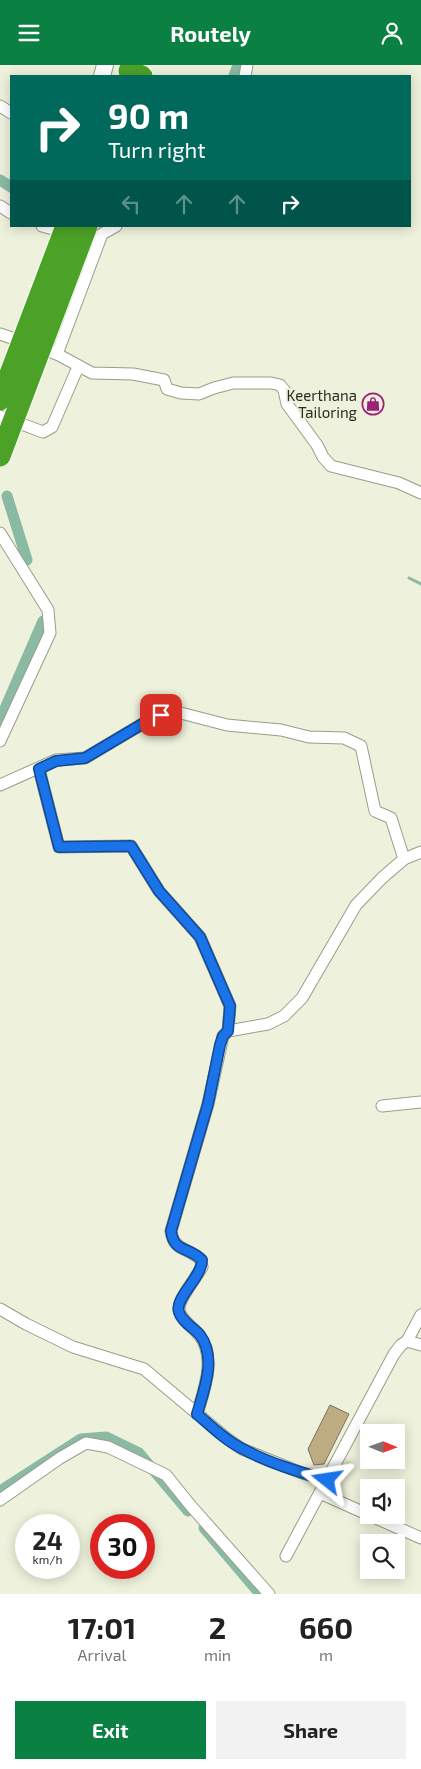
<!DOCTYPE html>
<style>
body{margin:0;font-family:"Exo 2",sans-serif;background:#f2f2f2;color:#222;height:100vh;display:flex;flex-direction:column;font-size:19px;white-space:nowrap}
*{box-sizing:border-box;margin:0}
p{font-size:16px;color:#767676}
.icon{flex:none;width:28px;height:28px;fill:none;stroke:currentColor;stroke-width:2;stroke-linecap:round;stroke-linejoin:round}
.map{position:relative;height:1529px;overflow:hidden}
.drawer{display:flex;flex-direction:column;background:#fff;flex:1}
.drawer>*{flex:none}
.hud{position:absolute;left:10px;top:10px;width:401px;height:152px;border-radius:0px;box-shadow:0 2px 12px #0003;background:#00695c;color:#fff;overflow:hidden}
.needle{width:32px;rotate:91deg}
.buttons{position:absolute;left:360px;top:1359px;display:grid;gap:10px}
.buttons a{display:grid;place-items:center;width:45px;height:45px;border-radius:0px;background:#fff;box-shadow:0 2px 12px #0003;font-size:25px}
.speed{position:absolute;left:15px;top:1449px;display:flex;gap:10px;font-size:25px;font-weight:700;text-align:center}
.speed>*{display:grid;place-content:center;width:65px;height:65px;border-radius:50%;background:#fff;box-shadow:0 2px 12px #0003;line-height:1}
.speed small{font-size:12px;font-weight:400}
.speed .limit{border:8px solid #d22;background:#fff;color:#111}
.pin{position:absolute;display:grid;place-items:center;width:42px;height:42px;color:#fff;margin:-21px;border-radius:10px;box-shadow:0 2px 8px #0006}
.me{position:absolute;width:55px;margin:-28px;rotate:285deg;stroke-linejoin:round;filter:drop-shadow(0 0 4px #0008)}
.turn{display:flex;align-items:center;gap:18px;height:105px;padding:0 15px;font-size:22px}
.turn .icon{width:65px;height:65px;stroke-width:2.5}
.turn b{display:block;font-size:35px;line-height:42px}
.lanes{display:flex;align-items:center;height:48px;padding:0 15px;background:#0003;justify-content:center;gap:25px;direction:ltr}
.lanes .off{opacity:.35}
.eta{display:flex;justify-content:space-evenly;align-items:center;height:85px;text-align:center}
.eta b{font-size:30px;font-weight:700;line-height:35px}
.primary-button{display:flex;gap:10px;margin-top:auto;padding:10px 15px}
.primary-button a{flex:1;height:58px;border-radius:0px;background:#0b8043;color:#fff;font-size:20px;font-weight:700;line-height:58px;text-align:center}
.primary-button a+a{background:#f2f2f2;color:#222}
header{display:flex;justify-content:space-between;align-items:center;height:65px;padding:0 15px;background:#0b8043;color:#fff;font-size:22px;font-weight:700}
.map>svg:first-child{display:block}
</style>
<header><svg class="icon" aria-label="menu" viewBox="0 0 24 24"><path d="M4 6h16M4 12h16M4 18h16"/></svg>Routely<svg class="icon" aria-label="person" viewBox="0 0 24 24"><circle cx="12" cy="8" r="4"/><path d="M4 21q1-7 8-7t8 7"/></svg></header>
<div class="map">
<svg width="421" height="1529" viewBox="0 0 421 1529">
<rect width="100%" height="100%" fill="#eef1db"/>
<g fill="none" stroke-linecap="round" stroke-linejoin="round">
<polyline stroke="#8bbaa4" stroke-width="3" points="409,513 421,519"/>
<g stroke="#8bbaa4" stroke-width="11">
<polyline points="234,11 238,0"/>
<polyline points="0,115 11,122"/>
<polyline points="7,431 27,495"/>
<polyline points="0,655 43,556"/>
<polyline points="0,1426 81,1374 106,1372 139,1388 188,1446"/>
<polyline points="204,1463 260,1529"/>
</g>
</g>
<polygon fill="#beac83" stroke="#7a715f" points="330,1340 349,1349 324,1399 314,1400 308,1384"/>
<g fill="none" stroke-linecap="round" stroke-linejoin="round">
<g stroke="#9a9d88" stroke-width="13">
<g id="street">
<polyline points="245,11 247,0"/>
<polyline points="0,41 11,48"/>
<polyline points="0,141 11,148"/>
<polyline points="42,161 68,168"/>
<polyline points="0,269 26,278"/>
<polyline points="51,287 57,289 102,169 116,161"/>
<polyline points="57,289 92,308 133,309 164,315 167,324 181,328 199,329 214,323 233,318 271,318 280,320 284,325 287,339 317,380 323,392 331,401 399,418 421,428"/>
<polyline points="0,351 43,367 52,362 78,302"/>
<polyline points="0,468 48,545 50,568 0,676"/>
<polyline points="39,704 59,782 131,781 159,826 200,872 230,941 228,966"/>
<polyline points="0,720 56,695 85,693 149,655 173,646 227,660 281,665 309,672 344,673 361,681 375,746 391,753 404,794"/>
<polyline points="382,1041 421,1037"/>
<polyline points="0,1244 26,1259 73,1282 144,1304 225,1372 242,1384 302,1408 327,1415"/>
<polyline points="407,1276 421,1250"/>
<path d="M197 1349C204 1325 217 1292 199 1270 193 1262 179 1254 179 1243 180 1232 196 1213 202 1202L201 1195C189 1182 174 1187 171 1166L208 1039 223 971 228 966 268 959 284 951 302 933 356 840 382 813 404 794 421 787"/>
<polyline points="320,1428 369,1450"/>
<polyline points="0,1435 60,1393 86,1378 108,1382 166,1410 191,1441 269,1529"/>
<polyline points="369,1450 421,1473"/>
<polyline points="286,1491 394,1289 401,1280 407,1276 421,1280"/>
</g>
</g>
<g stroke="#9a9d88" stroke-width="18">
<polyline id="secondary" points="102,11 105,0"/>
</g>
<g stroke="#fff" stroke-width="23">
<polyline id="highway" points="129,6 142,11"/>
</g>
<use href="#street" stroke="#fff" stroke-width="11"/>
<use href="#secondary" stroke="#fff" stroke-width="16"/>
<use href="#highway" stroke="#4ba226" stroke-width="21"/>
<g stroke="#fff" stroke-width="23" stroke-linecap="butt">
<g id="highway-bridge">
<polyline points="0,335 66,161"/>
<polyline points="0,391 87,161"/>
</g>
</g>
<use href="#highway-bridge" stroke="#4ba226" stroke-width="21"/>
</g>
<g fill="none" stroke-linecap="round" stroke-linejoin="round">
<g stroke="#114b97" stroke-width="12">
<path id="route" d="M161 650 149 655 85 693 56 696 39 704 59 782 131 781 159 826 200 872 230 941 228 966 223 971 220 980 208 1039 171 1166C174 1188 188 1181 202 1195 202 1213 174 1233 179 1247 182 1257 194 1263 200 1270 217 1293 204 1325 197 1349 211 1361 226 1376 243 1384 269 1398 299 1407 327 1415"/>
</g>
<use href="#route" stroke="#1a73e8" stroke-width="9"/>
</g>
<defs>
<g id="shop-ring" transform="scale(1.125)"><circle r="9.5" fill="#eef1db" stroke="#9c2178" stroke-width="1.5"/><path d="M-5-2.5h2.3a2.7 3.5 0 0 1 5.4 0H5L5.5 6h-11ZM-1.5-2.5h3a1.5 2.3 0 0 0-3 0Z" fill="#9c2178"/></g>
</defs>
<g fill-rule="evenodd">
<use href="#shop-ring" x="373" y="339"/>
</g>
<g text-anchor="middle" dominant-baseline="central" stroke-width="4" stroke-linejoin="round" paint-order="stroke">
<g font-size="15" fill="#2b2c23" stroke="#eef1db" text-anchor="end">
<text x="357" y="330">Keerthana<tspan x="357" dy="17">Tailoring</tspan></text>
</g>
</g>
</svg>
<div class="buttons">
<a><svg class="needle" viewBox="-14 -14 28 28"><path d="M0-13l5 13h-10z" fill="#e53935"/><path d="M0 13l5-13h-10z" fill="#767676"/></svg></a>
<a><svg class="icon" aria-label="sound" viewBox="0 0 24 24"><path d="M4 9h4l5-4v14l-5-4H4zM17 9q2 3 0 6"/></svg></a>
<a><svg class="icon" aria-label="search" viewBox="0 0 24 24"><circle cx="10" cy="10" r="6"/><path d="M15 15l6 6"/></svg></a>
</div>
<div class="speed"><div>24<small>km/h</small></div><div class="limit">30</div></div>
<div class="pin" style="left:161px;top:650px;background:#d93025"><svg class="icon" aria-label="arrive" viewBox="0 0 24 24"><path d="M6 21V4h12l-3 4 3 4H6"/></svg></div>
<svg class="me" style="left:327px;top:1415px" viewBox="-20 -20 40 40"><path d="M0-17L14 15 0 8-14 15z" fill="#1a73e8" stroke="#fff" stroke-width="4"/></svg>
<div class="hud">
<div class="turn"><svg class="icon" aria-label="right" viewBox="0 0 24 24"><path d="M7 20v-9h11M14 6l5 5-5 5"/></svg><div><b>90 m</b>Turn right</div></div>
<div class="lanes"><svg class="icon off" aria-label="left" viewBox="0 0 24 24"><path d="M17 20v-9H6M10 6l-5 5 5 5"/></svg><svg class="icon off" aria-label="ahead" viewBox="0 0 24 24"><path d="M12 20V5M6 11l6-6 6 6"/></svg><svg class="icon off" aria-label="ahead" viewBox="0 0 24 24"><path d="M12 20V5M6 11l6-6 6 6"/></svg><svg class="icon" aria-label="right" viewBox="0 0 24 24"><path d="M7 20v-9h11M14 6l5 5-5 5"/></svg></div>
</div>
</div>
<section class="drawer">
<div class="eta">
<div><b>17:01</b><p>Arrival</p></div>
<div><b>2</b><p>min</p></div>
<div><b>660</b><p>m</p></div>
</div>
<div class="primary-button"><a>Exit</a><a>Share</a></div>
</section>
